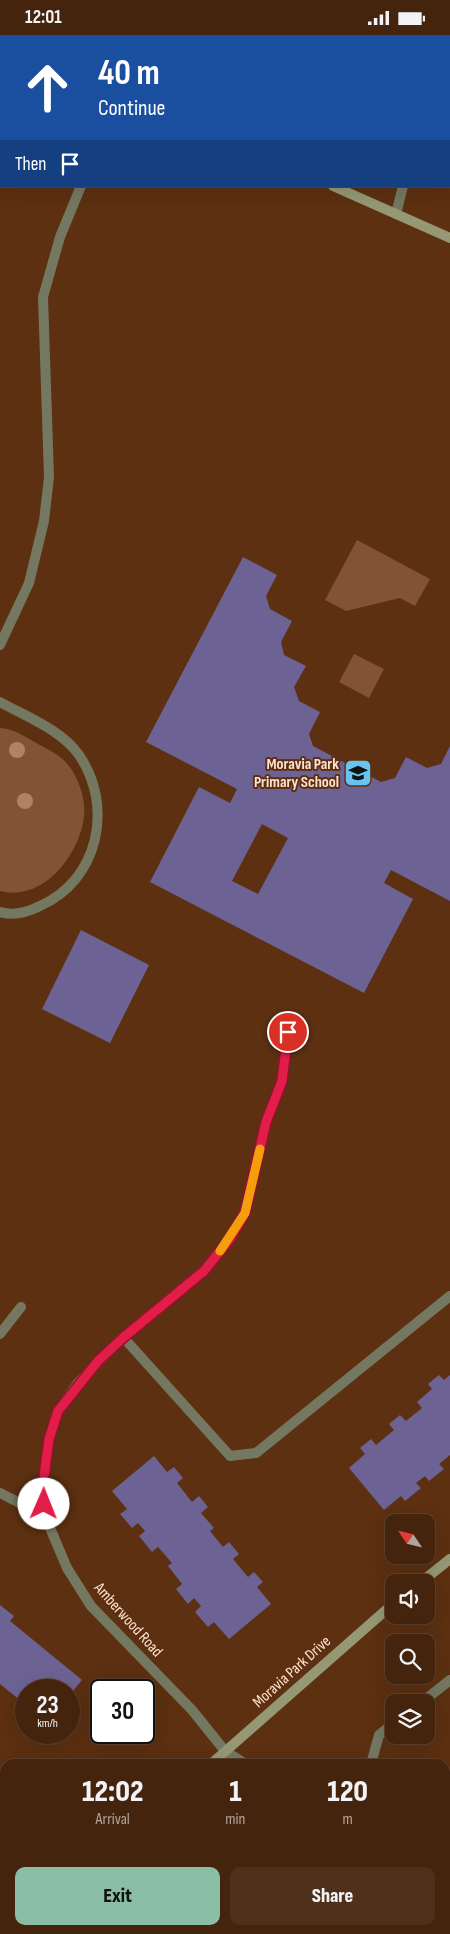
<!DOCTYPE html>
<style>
body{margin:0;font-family:"Sofia Sans Condensed",sans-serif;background:#4f301b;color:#f1f3f6;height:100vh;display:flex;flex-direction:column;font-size:19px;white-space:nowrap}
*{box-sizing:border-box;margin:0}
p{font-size:16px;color:#b0a49d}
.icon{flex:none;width:28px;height:28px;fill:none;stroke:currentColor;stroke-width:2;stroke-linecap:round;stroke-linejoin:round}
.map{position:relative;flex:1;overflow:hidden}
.side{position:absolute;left:0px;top:1724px;width:450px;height:176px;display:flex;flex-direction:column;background:#45240d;border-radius:15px 15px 0 0;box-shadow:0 5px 20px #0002,0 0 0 1px #5d412e}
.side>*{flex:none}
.hud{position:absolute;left:0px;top:0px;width:450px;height:152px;box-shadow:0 5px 20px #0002,0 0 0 1px #5d412e;background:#1a4fa0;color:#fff;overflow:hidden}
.needle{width:32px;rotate:305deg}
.buttons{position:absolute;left:385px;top:1479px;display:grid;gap:10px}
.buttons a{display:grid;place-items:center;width:50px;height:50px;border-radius:10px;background:#45240d;box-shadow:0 5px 20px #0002,0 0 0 1px #5d412e;font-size:25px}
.speed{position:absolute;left:15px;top:1644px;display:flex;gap:10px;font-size:25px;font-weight:700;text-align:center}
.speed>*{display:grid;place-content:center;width:65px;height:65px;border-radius:50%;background:#45240d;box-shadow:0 5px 20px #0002,0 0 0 1px #5d412e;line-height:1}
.speed small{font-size:12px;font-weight:400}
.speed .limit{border:2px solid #111;border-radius:8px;background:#fff;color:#111}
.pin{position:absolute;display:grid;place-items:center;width:42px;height:42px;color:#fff;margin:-21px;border:2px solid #fff;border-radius:50%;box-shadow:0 1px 5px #0007}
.me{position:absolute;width:55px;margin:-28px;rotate:1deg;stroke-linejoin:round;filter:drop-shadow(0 0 4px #0008)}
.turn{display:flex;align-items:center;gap:18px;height:105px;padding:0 15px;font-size:22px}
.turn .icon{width:65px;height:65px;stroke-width:2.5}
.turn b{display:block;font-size:35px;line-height:42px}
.then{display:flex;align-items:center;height:48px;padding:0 15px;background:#0003;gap:10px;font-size:19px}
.eta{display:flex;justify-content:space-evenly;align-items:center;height:85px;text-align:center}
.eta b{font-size:30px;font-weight:800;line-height:35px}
.cta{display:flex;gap:10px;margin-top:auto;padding:10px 15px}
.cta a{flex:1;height:58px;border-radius:10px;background:#8abfa5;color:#111;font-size:20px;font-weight:800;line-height:58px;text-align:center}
.cta a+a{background:#4f301b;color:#f1f3f6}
.status{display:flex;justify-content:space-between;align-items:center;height:35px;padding:0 25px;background:#45240d;direction:ltr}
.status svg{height:14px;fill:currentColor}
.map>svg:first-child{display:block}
</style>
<div class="status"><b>12:01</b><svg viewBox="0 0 49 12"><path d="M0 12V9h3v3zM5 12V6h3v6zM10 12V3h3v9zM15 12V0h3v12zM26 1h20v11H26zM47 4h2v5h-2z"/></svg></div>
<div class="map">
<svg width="450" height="1899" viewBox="0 0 450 1899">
<rect width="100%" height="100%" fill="#5c3011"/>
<g fill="#825336">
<polygon points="357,505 430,544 415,571 400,563 346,576 325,565"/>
<polygon points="354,619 384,634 369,663 339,647"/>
<path d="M0 693C13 693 27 703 38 709 49 715 62 721 69 731 79 744 86 765 84 782 79 821 43 867 0 856Z"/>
</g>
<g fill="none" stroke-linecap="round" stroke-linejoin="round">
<g stroke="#0e2821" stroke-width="9">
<polyline points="0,1821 5,1824"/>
<polyline points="155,1895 158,1899"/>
</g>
</g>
<g fill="#6c6394" fill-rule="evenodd">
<path d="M243 522 277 540 266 561 270 574 292 586 281 607 284 620 306 631 294 652 299 666 320 677 309 699 313 711 381 747 395 743 406 722 427 733 441 729 450 711V866L391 835 384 848 413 864 364 958 150 847 199 752 230 768 237 754 146 707ZM262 789 288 803 258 859 232 846Z"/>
<polygon points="81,895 149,930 110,1008 42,974"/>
<polygon points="439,1340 444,1345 450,1340 450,1420 439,1429 444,1434 429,1446 425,1441 416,1448 421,1453 405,1466 401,1461 384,1475 349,1433 365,1419 360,1413 371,1404 376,1410 394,1395 389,1389 400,1380 406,1386 422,1373 417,1367 432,1354 428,1349"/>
<polygon points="154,1421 167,1437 174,1432 183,1443 177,1448 192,1467 199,1461 208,1472 201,1478 214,1493 210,1496 223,1512 229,1507 239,1519 233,1524 248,1542 254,1537 263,1547 257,1552 271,1569 229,1604 214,1587 208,1592 195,1577 201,1571 194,1563 188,1569 176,1554 182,1549 168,1531 172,1528 158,1512 152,1517 139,1501 145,1496 138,1488 132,1493 120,1479 127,1474 112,1456"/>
<polygon points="0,1570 14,1581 10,1586 82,1645 69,1661 69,1655 26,1655 26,1670 0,1649"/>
<polygon points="450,1817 450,1899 409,1899 408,1895 445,1895 445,1818"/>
<polygon points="287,1895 341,1895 338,1899 292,1899"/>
</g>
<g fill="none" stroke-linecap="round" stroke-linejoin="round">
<g stroke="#757861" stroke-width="10">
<polyline points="440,1 441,0"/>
<polyline points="396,179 403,151"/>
<polyline points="0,610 29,548 44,486 49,442 43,262 60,202 81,151"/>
<path d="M0 667C25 681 62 695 79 720 114 771 99 845 40 871 28 877 13 881 0 877"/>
<polyline points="288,997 282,1046 266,1087 245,1178 229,1205 204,1235 123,1302 230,1421 256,1418 450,1261"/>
<polyline points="0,1299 21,1272"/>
<polyline points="0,1458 45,1481"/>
<polyline points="421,1668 450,1645"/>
<polyline points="225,1716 246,1729"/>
<polyline points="371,1729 379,1700 394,1688"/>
<polyline points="445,1766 450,1765"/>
</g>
<g stroke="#757861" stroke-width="10">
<polyline points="117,1 117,0"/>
<polyline points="123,1302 78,1348 58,1376 49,1404 46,1427 43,1457 45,1481 67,1533 91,1571 192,1675 225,1716"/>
<polyline points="371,1899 371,1895"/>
</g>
<g stroke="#959873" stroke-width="10">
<polyline points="0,3 1,3"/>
<polyline points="333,151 450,203"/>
<polyline points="420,1548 450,1524"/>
<polyline points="211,1729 394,1568"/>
<polyline points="95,1899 97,1895"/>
</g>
</g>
<g fill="#b28264">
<circle cx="17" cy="715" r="8"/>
<circle cx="25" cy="766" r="8"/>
</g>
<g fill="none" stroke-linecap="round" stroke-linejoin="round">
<g stroke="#92132f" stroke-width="12">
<polyline id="route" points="44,1469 42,1457 49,1404 58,1376 98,1326 124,1302 204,1236 229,1205 245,1178 266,1087 282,1046 288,997"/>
</g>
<use href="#route" stroke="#e11d48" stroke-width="9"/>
<polyline stroke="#f59e0b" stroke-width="9" points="220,1216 245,1178 260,1114"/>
</g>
<defs>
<g id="school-square" transform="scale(1.4375)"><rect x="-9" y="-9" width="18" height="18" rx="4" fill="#69c3f1" stroke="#5c3011"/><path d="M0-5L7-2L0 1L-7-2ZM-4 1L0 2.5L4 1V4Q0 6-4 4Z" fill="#111"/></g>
</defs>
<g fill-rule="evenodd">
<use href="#school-square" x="358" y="738"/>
</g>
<g text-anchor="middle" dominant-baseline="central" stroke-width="4" stroke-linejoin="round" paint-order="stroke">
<g font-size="16" font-weight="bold" fill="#fee2d2" stroke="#5c3011" text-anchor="end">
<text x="339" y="729">Moravia Park<tspan x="339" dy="18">Primary School</tspan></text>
</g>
<g font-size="16" fill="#fee2d2" stroke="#5c3011">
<text transform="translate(128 1585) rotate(48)">Amberwood Road</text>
<text transform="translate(292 1637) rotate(-42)">Moravia Park Drive</text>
</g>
</g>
</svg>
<div class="buttons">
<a><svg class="needle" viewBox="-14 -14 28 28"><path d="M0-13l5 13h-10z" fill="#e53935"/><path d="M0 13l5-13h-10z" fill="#b0a49d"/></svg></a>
<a><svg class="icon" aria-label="sound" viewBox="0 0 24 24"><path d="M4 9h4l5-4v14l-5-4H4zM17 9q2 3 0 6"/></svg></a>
<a><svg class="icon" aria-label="search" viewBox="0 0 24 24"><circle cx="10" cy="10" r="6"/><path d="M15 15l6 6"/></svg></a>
<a><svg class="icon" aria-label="layers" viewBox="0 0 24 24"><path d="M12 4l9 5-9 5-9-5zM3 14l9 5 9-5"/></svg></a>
</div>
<div class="speed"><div>23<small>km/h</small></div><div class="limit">30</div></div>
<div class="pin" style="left:288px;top:997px;background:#d93025"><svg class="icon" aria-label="arrive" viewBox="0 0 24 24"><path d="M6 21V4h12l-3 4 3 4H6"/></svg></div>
<svg class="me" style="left:44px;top:1469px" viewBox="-20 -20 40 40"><circle r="19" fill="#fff"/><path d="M0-13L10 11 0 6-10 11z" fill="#e11d48"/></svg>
<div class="hud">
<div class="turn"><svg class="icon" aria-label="ahead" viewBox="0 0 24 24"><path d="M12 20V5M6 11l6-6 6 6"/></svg><div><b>40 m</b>Continue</div></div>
<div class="then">Then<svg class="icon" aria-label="arrive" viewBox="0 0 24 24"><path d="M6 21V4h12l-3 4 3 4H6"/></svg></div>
</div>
<section class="side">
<div class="eta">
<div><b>12:02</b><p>Arrival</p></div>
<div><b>1</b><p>min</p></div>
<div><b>120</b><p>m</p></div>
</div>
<div class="cta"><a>Exit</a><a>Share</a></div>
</section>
</div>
